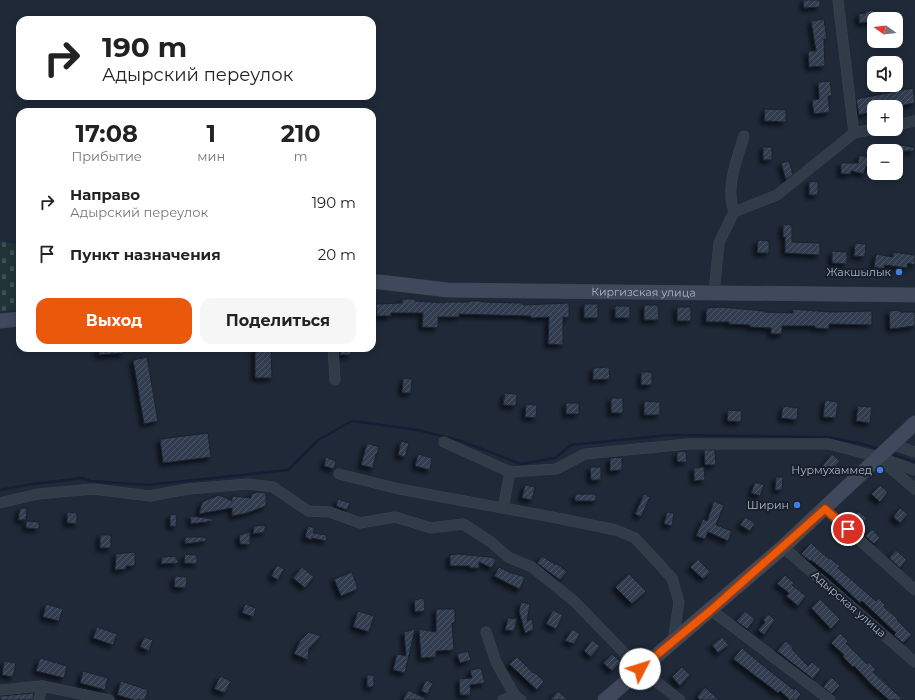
<!DOCTYPE html>
<html lang="ru">
<meta charset="utf-8">
<style>
body{margin:0;font-family:Montserrat,sans-serif;background:#f6f6f6;color:#222;height:100vh;display:flex;flex-direction:column;font-size:15px;white-space:nowrap}
*{box-sizing:border-box;margin:0}
p{font-size:13px;color:#767676}
.icon{flex:none;width:22px;height:22px;fill:none;stroke:currentColor;stroke-width:2;stroke-linecap:round;stroke-linejoin:round}
.map{position:relative;flex:1;overflow:hidden}
.sheet{position:absolute;left:16px;top:108px;width:360px;height:244px;display:flex;flex-direction:column;background:#fff;border-radius:12px;box-shadow:0 2px 10px #0003}
.sheet>*{flex:none}
.banner{position:absolute;left:16px;top:16px;width:360px;height:84px;border-radius:12px;box-shadow:0 2px 10px #0003;background:#fff;color:#222;overflow:hidden}
.needle{width:26px;rotate:285deg}
.tools{position:absolute;left:867px;top:12px;display:grid;gap:8px}
.tools a{display:grid;place-items:center;width:36px;height:36px;border-radius:8px;background:#fff;box-shadow:0 2px 10px #0003;font-size:20px}
.pin{position:absolute;display:grid;place-items:center;width:34px;height:34px;color:#fff;margin:-17px;border:2px solid #fff;border-radius:50%;box-shadow:0 1px 4px #0007}
.me{position:absolute;width:44px;margin:-22px;rotate:50deg;stroke-linejoin:round;filter:drop-shadow(0 0 3px #0008)}
.turn{display:flex;align-items:center;gap:14px;height:84px;padding:0 20px;font-size:18px}
.turn .icon{width:52px;height:52px;stroke-width:2.5}
.turn b{display:block;font-size:28px;line-height:34px}
.eta{display:flex;justify-content:space-evenly;align-items:center;height:68px;text-align:center}
.eta b{font-size:24px;font-weight:700;line-height:28px}
.button{display:flex;gap:8px;margin-top:auto;padding:8px 20px}
.button a{flex:1;height:46px;border-radius:12px;background:#ea580c;color:#fff;font-size:16px;font-weight:700;line-height:46px;text-align:center}
.button a+a{background:#f6f6f6;color:#222}
ul{padding:0;list-style:none}
li{display:flex;align-items:center;gap:12px;height:52px;padding:0 20px}
li div{flex:1}
li b{display:block;font-size:15px}
li em{font-style:normal}
.map>svg:first-child{display:block}
</style>
<div class="map">
<svg width="915" height="700" viewBox="0 0 915 700">
<defs>
<pattern id="cemetery-stones" width="16" height="16" patternUnits="userSpaceOnUse"><rect width="16" height="16" fill="#213539"/><path d="M2 7V4a2 2 0 0 1 4 0v3zM10 15v-3a2 2 0 0 1 4 0v3z" fill="#3f5054"/></pattern>
<pattern id="building-hatch" width="6" height="6" patternUnits="userSpaceOnUse"><rect width="6" height="6" fill="#303c4f"/><path d="M-1 1l2-2M0 6l6-6M5 7l2-2" fill="none" stroke="#4b5667"/></pattern>
<filter id="shadow"><feDropShadow dx="-3.5" dy="3.5" stdDeviation="2" flood-color="#0009"/></filter>
</defs>
<rect width="100%" height="100%" fill="#1f2938"/>
<polygon fill="url(#cemetery-stones)" points="0,241 17,244 20,309 0,311"/>
<g fill="none" stroke-linecap="round" stroke-linejoin="round">
<g stroke="#121f35" stroke-width="2.5">
<polyline points="889,453 915,462"/>
<polyline points="0,490 26,485 82,478 90,481 147,485 288,470 318,440 352,421 418,430 461,441 521,464 555,458 571,445 669,435 828,437 867,445 881,450"/>
</g>
</g>
<g fill="url(#building-hatch)" stroke="#1a222e" filter="url(#shadow)">
<polygon points="803,0 820,0 820,7 804,8"/>
<polygon points="874,10 874,22 859,23 859,14 865,13 865,11"/>
<polygon points="824,19 827,39 824,39 825,66 809,67 808,51 816,51 811,21"/>
<polygon points="830,81 832,96 828,96 830,112 814,114 812,100 819,99 818,82"/>
<polygon points="913,88 915,103 894,107 870,107 871,112 859,115 856,99"/>
<polygon points="765,109 786,110 786,122 764,121"/>
<polygon points="894,144 914,147 914,151 904,151 903,161 896,160 896,151 893,151"/>
<rect x="763" y="147" width="9" height="13"/>
<polygon points="859,155 874,159 874,167 866,166 864,174 851,171 851,174 841,174 841,163 858,163"/>
<polygon points="789,161 793,174 786,180 781,163"/>
<polygon points="809,181 818,182 818,195 809,195"/>
<polygon points="783,224 792,225 792,242 820,243 820,255 785,253 785,237 783,237"/>
<polygon points="758,240 769,241 769,253 757,253"/>
<polygon points="855,243 866,244 865,257 854,256"/>
<polygon points="832,251 847,252 847,264 832,263"/>
<polygon points="893,252 915,255 915,265 908,263 907,268 885,265 884,269 874,267 876,254 893,257"/>
<polygon points="402,299 415,299 415,301 445,303 445,302 469,302 469,301 482,301 481,302 523,303 523,305 569,303 569,318 563,317 563,345 548,344 549,317 531,318 531,316 459,314 459,317 438,317 438,328 422,327 423,313 391,313 391,316 377,316 376,304 402,303"/>
<rect x="584" y="304" width="14" height="14"/>
<polygon points="644,305 658,305 659,320 644,320"/>
<rect x="615" y="306" width="15" height="12"/>
<rect x="677" y="307" width="14" height="14"/>
<polygon points="721,307 764,311 764,312 793,313 793,309 830,312 872,311 872,325 829,324 829,329 815,328 815,326 782,326 782,334 771,334 771,328 750,327 750,325 729,324 729,322 706,322 706,308"/>
<polygon points="899,310 900,312 915,312 915,326 890,329 889,311"/>
<polygon points="98,348 123,348 124,353 99,355"/>
<polygon points="255,348 271,348 272,378 255,378"/>
<rect x="340" y="348" width="11" height="7"/>
<polygon points="147,357 158,421 144,424 133,360"/>
<polygon points="609,367 610,379 593,380 593,368"/>
<rect x="641" y="372" width="11" height="13"/>
<polygon points="403,378 412,379 411,393 402,393"/>
<polygon points="505,393 517,394 516,406 503,405"/>
<rect x="611" y="398" width="12" height="15"/>
<polygon points="825,400 838,402 836,418 823,417"/>
<polygon points="644,401 660,402 660,415 644,415"/>
<rect x="566" y="403" width="13" height="11"/>
<polygon points="526,404 537,405 536,418 525,417"/>
<polygon points="783,406 798,408 797,420 781,418"/>
<polygon points="858,406 872,407 870,423 856,421"/>
<polygon points="728,410 742,411 741,422 727,421"/>
<polygon points="208,433 211,457 163,463 160,439"/>
<polygon points="401,441 409,443 405,457 398,455"/>
<polygon points="367,443 379,447 377,454 376,454 373,468 361,465"/>
<polygon points="704,450 715,450 716,465 705,465"/>
<polygon points="686,451 687,462 677,462 677,452"/>
<polygon points="418,454 432,458 430,470 415,466"/>
<polygon points="832,454 840,461 830,473 822,466"/>
<polygon points="326,457 336,461 334,469 324,466"/>
<polygon points="622,457 622,470 610,471 610,458"/>
<polygon points="590,467 601,467 601,480 591,480"/>
<polygon points="704,467 705,480 694,481 694,468"/>
<polygon points="776,477 783,477 782,490 775,490"/>
<polygon points="755,482 764,485 760,496 751,493"/>
<polygon points="525,485 535,487 532,500 522,498"/>
<polygon points="880,485 888,492 880,502 871,494"/>
<polygon points="259,492 266,493 266,506 247,513 232,516 232,508 199,514 202,502 219,495 232,501 232,496 251,498 251,494"/>
<rect x="575" y="494" width="21" height="7"/>
<polygon points="644,494 650,497 641,517 635,514"/>
<polygon points="338,499 350,503 347,510 336,506"/>
<polygon points="714,501 724,505 716,525 732,531 728,541 708,532 705,539 696,536 703,519 707,521"/>
<polygon points="20,508 27,508 26,520 18,520"/>
<polygon points="900,508 908,514 900,523 893,517"/>
<polygon points="858,511 867,518 861,526 852,519"/>
<polygon points="67,512 77,513 77,524 67,523"/>
<polygon points="667,512 674,513 672,526 664,524"/>
<polygon points="170,514 177,515 176,527 170,526"/>
<polygon points="190,516 213,519 213,521 191,524"/>
<polygon points="745,517 755,523 750,531 740,525"/>
<polygon points="26,521 39,522 39,529 26,528"/>
<polygon points="265,525 265,532 253,534 254,526"/>
<polygon points="308,526 315,528 313,533 327,535 326,541 312,538 311,540 305,537"/>
<polygon points="872,529 880,538 874,544 865,536"/>
<polygon points="250,532 250,545 240,544 239,535"/>
<rect x="100" y="535" width="11" height="13"/>
<polygon points="185,537 206,537 206,541 185,544"/>
<polygon points="811,543 829,559 830,558 840,566 838,568 876,601 879,598 885,605 884,607 898,619 897,620 912,635 903,643 894,635 896,633 862,601 860,603 831,576 811,560 810,561 801,554"/>
<polygon points="896,550 907,560 900,568 889,558"/>
<polygon points="135,552 135,566 126,566 126,569 115,570 116,554"/>
<polygon points="185,554 197,555 197,564 184,563"/>
<polygon points="458,554 490,557 496,559 492,568 479,562 479,568 470,568 470,566 450,566 450,555"/>
<polygon points="175,556 179,563 161,564 162,557"/>
<polygon points="542,556 556,565 557,564 567,572 560,580 537,563"/>
<polygon points="698,559 710,572 703,579 690,567"/>
<polygon points="277,565 284,569 278,580 271,576"/>
<polygon points="302,567 314,577 305,588 293,578"/>
<polygon points="499,567 513,574 513,573 525,577 520,589 509,584 494,576"/>
<polygon points="352,572 358,589 341,596 334,579"/>
<polygon points="629,574 646,591 632,604 615,587"/>
<polygon points="785,575 794,583 792,585 806,596 798,606 786,596 789,593 777,584"/>
<polygon points="175,576 187,577 186,588 174,587"/>
<polygon points="424,598 425,611 415,612 414,600"/>
<polygon points="820,599 840,619 831,629 811,608"/>
<polygon points="521,602 530,604 527,621 532,619 534,630 525,633 519,611"/>
<polygon points="46,604 63,609 59,621 43,617"/>
<polygon points="245,604 256,608 254,617 242,613"/>
<polygon points="436,609 455,609 455,623 452,623 454,650 436,651 436,657 421,658 419,629 436,632"/>
<polygon points="553,610 563,615 556,629 546,624"/>
<polygon points="358,611 374,616 369,632 353,627"/>
<polygon points="745,611 755,619 747,629 736,621"/>
<polygon points="768,614 775,620 764,635 758,630 765,622 763,620"/>
<polygon points="508,618 517,619 514,631 505,630"/>
<polygon points="97,627 117,634 113,645 93,638"/>
<polygon points="415,629 405,673 393,670 397,654 406,656 404,632"/>
<polygon points="572,629 580,634 574,644 565,641"/>
<polygon points="309,632 321,636 309,649 308,660 294,654 300,641"/>
<polygon points="840,633 848,641 846,643 867,664 869,662 876,670 873,672 903,700 889,700 873,686 854,666 853,667 843,657 844,655 831,643"/>
<polygon points="144,637 153,640 149,651 140,647"/>
<polygon points="722,637 729,645 718,653 712,645"/>
<polygon points="592,640 600,646 591,657 584,651"/>
<polygon points="786,641 793,647 792,649 808,666 812,662 821,669 813,679 777,651"/>
<polygon points="742,648 760,663 794,690 795,688 801,694 796,700 790,700 780,691 778,693 733,659"/>
<polygon points="468,651 471,660 460,663 457,654"/>
<polygon points="612,654 621,662 612,671 603,663"/>
<polygon points="517,657 533,673 534,672 544,681 537,690 509,664"/>
<polygon points="40,658 67,666 64,678 36,671"/>
<polygon points="4,661 16,663 13,677 2,675"/>
<polygon points="682,667 690,675 680,686 672,677"/>
<polygon points="481,668 485,683 470,685 471,695 460,695 459,679 472,678 470,670"/>
<polygon points="83,671 108,678 105,690 80,683"/>
<rect x="367" y="675" width="7" height="12"/>
<polygon points="220,676 231,681 225,693 214,689"/>
<polygon points="831,677 840,685 832,694 823,687"/>
<polygon points="426,680 433,683 428,694 421,691"/>
<polygon points="121,681 148,690 145,700 134,700 117,695"/>
<polygon points="705,687 719,700 700,700 697,697"/>
<polygon points="408,690 428,700 403,700"/>
<polygon points="558,691 568,700 550,700"/>
<polygon points="34,693 33,700 0,700 0,696"/>
</g>
<g fill="none" stroke-linecap="round" stroke-linejoin="round">
<g stroke="#3c4451" stroke-width="11">
<g id="street">
<polyline points="838,0 854,133"/>
<polyline points="896,125 915,121"/>
<path d="M734 212C725 187 737 160 744 136"/>
<polyline points="714,293 719,243 734,212 777,195 854,133 874,129"/>
<polyline points="333,348 335,380"/>
<polyline points="444,442 510,472 556,469 585,454 689,444 829,444 878,457 915,470"/>
<polyline points="892,444 915,452"/>
<polyline points="882,461 915,489"/>
<polyline points="339,474 399,489 552,517 616,530 635,538 672,578 679,602 673,642"/>
<polyline points="0,503 38,494 93,489 150,496 188,489 248,484 273,487 308,511 330,512 360,523 395,517 431,528 463,524 491,542 508,557 532,567 574,601 640,669 680,700"/>
<polyline points="503,508 510,472"/>
<polyline points="825,509 915,590"/>
<polyline points="783,547 915,662"/>
<polyline points="711,610 830,700"/>
<polyline points="486,632 496,662 515,696"/>
<polyline points="0,690 42,686 109,700"/>
<polyline points="39,700 42,686"/>
<polyline points="503,700 515,696 521,700"/>
</g>
</g>
<g stroke="#3c4451" stroke-width="15">
<g id="secondary">
<path id="s1" d="M372 282H380L448 290 915 295"/>
<polyline points="0,321 20,319"/>
<polyline points="605,700 783,547 915,423"/>
</g>
</g>
<use href="#street" stroke="#323b48" stroke-width="10"/>
<use href="#secondary" stroke="#40495b" stroke-width="14"/>
</g>
<g fill="none" stroke-linecap="round" stroke-linejoin="round">
<g stroke="#983908" stroke-width="10">
<polyline id="route" points="640,669 711,610 825,509 848,529"/>
</g>
<use href="#route" stroke="#ea580c" stroke-width="7"/>
</g>
<g fill="#3f7fe0" stroke="#18202c" stroke-width="1.5">
<circle cx="899" cy="272" r="4"/>
<circle cx="880" cy="470" r="4"/>
<circle cx="797" cy="505" r="4"/>
</g>
<g text-anchor="middle" dominant-baseline="central" stroke-width="4" stroke-linejoin="round" paint-order="stroke">
<g font-size="11" fill="#acb5c5" stroke="#18202c" text-anchor="end">
<text x="891" y="272">Жакшылык</text>
<text x="872" y="470">Нурмухаммед</text>
<text x="789" y="505">Ширин</text>
</g>
<g font-size="11" fill="#acb5c5" stroke="#18202c">
<text stroke="none"><textPath href="#s1" startOffset="272">Киргизская улица</textPath></text>
<text transform="translate(849 604) rotate(41)">Адырская улица</text>
</g>
</g>
</svg>
<div class="tools">
<a><svg class="needle" viewBox="-14 -14 28 28"><path d="M0-13l5 13h-10z" fill="#e53935"/><path d="M0 13l5-13h-10z" fill="#767676"/></svg></a>
<a><svg class="icon" aria-label="sound" viewBox="0 0 24 24"><path d="M4 9h4l5-4v14l-5-4H4zM17 9q2 3 0 6"/></svg></a>
<a>+</a>
<a>−</a>
</div>
<div class="pin" style="left:848px;top:529px;background:#d93025"><svg class="icon" aria-label="arrive" viewBox="0 0 24 24"><path d="M6 21V4h12l-3 4 3 4H6"/></svg></div>
<svg class="me" style="left:640px;top:669px" viewBox="-20 -20 40 40"><circle r="19" fill="#fff"/><path d="M0-13L10 11 0 6-10 11z" fill="#ea580c"/></svg>
<div class="banner">
<div class="turn"><svg class="icon" aria-label="right" viewBox="0 0 24 24"><path d="M7 20v-9h11M14 6l5 5-5 5"/></svg><div><b>190 m</b>Адырский переулок</div></div>
</div>
<section class="sheet">
<div class="eta">
<div><b>17:08</b><p>Прибытие</p></div>
<div><b>1</b><p>мин</p></div>
<div><b>210</b><p>m</p></div>
</div>
<ul>
<li><svg class="icon" aria-label="right" viewBox="0 0 24 24"><path d="M7 20v-9h11M14 6l5 5-5 5"/></svg><div><b>Направо</b><p>Адырский переулок</p></div><em>190 m</em></li>
<li><svg class="icon" aria-label="arrive" viewBox="0 0 24 24"><path d="M6 21V4h12l-3 4 3 4H6"/></svg><div><b>Пункт назначения</b></div><em>20 m</em></li>
</ul>
<div class="button"><a>Выход</a><a>Поделиться</a></div>
</section>
</div>
